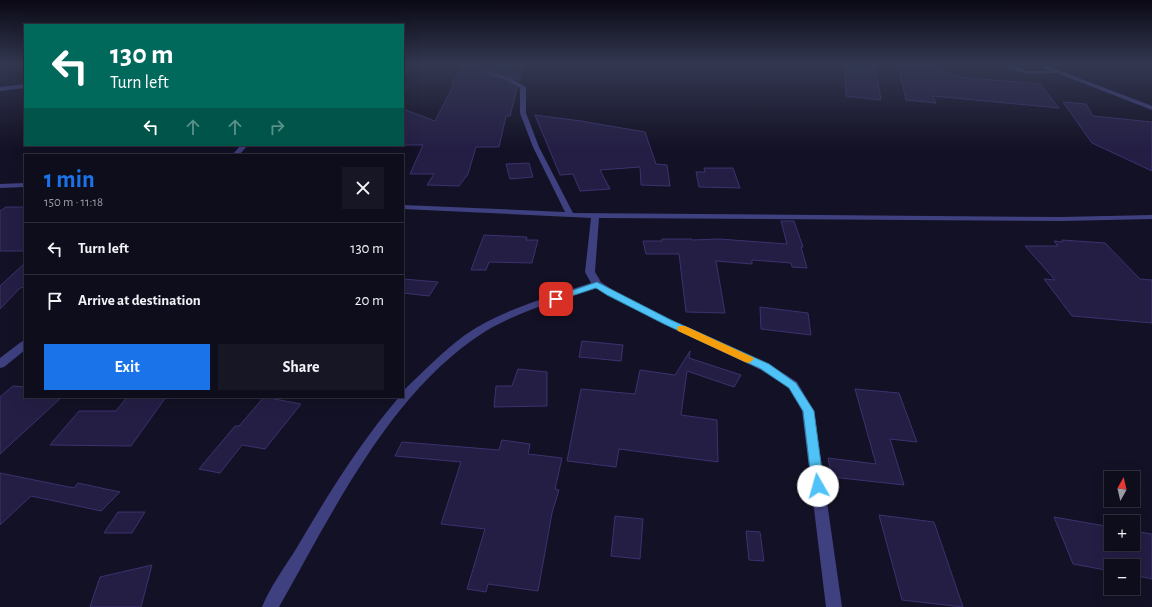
<!DOCTYPE html>
<meta charset="utf-8">
<style>
body{margin:0;font-family:"Alegreya Sans",sans-serif;background:#171625;color:#f1f3f6;height:100vh;display:flex;flex-direction:column;font-size:15px;white-space:nowrap}
*{box-sizing:border-box;margin:0}
p{font-size:13px;color:#9b9ca3}
.icon{flex:none;width:22px;height:22px;fill:none;stroke:currentColor;stroke-width:2;stroke-linecap:round;stroke-linejoin:round}
.map{position:relative;flex:1;overflow:hidden}
.drawer{position:absolute;left:24px;top:154px;width:380px;height:244px;display:flex;flex-direction:column;background:#0e0d1c;border-radius:0px;box-shadow:0 4px 16px #0002,0 0 0 1px #2e2d3b}
.drawer>*{flex:none}
.hud{position:absolute;left:24px;top:24px;width:380px;height:122px;border-radius:0px;box-shadow:0 4px 16px #0002,0 0 0 1px #2e2d3b;background:#00695c;color:#fff;overflow:hidden}
.needle{width:26px;rotate:8deg}
.tools{position:absolute;left:1104px;top:471px;display:grid;gap:8px}
.tools a{display:grid;place-items:center;width:36px;height:36px;border-radius:0px;background:#0e0d1c;box-shadow:0 4px 16px #0002,0 0 0 1px #2e2d3b;font-size:20px}
.pin{position:absolute;display:grid;place-items:center;width:34px;height:34px;color:#fff;margin:-17px;border-radius:8px;box-shadow:0 2px 6px #0006}
.me{position:absolute;width:44px;margin:-22px;rotate:353deg;stroke-linejoin:round;filter:drop-shadow(0 0 3px #0008)}
.turn{display:flex;align-items:center;gap:14px;height:84px;padding:0 20px;font-size:18px}
.turn .icon{width:52px;height:52px;stroke-width:2.5}
.turn b{display:block;font-size:28px;line-height:34px}
.lanes{display:flex;align-items:center;height:38px;padding:0 20px;background:#0003;justify-content:center;gap:20px;direction:ltr}
.lanes .off{opacity:.35}
.round{display:grid;place-items:center;flex:none;width:42px;height:42px;border-radius:0px;background:#171625}
.summary{display:flex;align-items:center;justify-content:space-between;height:68px;padding:0 20px}
h1{font-size:24px;font-weight:600;line-height:30px;color:#1a73e8}
.action{display:flex;gap:8px;margin-top:auto;padding:8px 20px}
.action a{flex:1;height:46px;border-radius:0px;background:#1a73e8;color:#fff;font-size:16px;font-weight:600;line-height:46px;text-align:center}
.action a+a{background:#171625;color:#f1f3f6}
ul{padding:0;list-style:none}
li{display:flex;align-items:center;gap:12px;height:52px;padding:0 20px;border-top:1px solid #2e2d3b}
li div{flex:1}
li b{display:block;font-size:15px}
li em{font-style:normal}
.map>svg:first-child{display:block}
</style>
<div class="map">
<svg width="1152" height="607" viewBox="0 0 1152 607">
<rect width="100%" height="100%" fill="#131125"/>
<g fill="#241e45" stroke="#3b326f">
<polygon points="465,64 523,64 519,81 510,77 488,71 486,72 488,75 505,81 517,88 510,116 506,116 499,147 476,147 468,174 459,186 427,185 434,174 410,174 423,145 403,145 403,109 435,121 454,84 452,84"/>
<polygon points="930,64 958,77 1040,84 1059,108 933,96 936,103 906,100 898,65"/>
<polygon points="875,66 881,100 846,96 845,68"/>
<polygon points="1063,102 1086,104 1093,116 1152,122 1152,171 1092,143"/>
<polygon points="535,115 581,121 645,132 656,164 667,165 670,186 641,185 640,167 600,170 610,189 580,191 573,174 560,175"/>
<polygon points="529,163 533,177 510,179 506,164"/>
<polygon points="704,168 733,168 740,188 699,187 696,172 705,172"/>
<polygon points="6,207 25,207 25,251 0,251 0,211"/>
<polygon points="781,221 794,221 803,247 801,247 807,268 792,267 791,263 752,260 752,264 716,261 725,313 686,312 679,254 646,254 643,241 662,241 662,239 691,239 692,240 719,239 787,244"/>
<polygon points="484,235 527,237 526,240 538,240 532,263 489,262 486,270 471,270"/>
<polygon points="1062,240 1105,243 1140,279 1152,280 1152,323 1072,316 1044,279 1055,280 1025,246 1058,246 1054,241 1063,242"/>
<polygon points="25,263 25,287 20,288 0,309 0,286"/>
<polygon points="403,279 438,282 429,296 403,293"/>
<polygon points="760,307 808,313 811,335 761,329"/>
<polygon points="582,341 623,345 621,361 579,357"/>
<polygon points="690,351 689,358 741,375 734,387 687,371 681,415 717,420 718,462 619,449 616,467 567,461 581,389 635,394 640,370 675,375"/>
<polygon points="518,369 547,372 547,406 494,407 496,386 512,386"/>
<polygon points="13,386 25,387 25,397 62,397 0,454 0,397"/>
<polygon points="855,389 899,393 917,442 890,439 904,485 832,477 828,458 876,464"/>
<polygon points="127,397 166,397 131,446 50,445 79,411 116,411"/>
<polygon points="264,397 301,404 265,449 242,445 220,473 199,469 235,426 239,426"/>
<polygon points="502,440 530,444 528,454 562,458 555,489 559,490 552,513 538,591 488,584 486,592 467,589 485,529 441,524 461,462 395,456 402,442 499,450"/>
<polygon points="0,473 74,488 78,483 120,492 101,511 31,496 0,525"/>
<polygon points="118,512 145,512 132,533 104,533"/>
<polygon points="879,515 934,522 963,607 902,600"/>
<polygon points="615,516 643,519 640,559 611,556"/>
<polygon points="1054,517 1111,527 1111,544 1133,544 1133,531 1152,534 1152,579 1133,575 1133,566 1111,566 1111,571 1073,564"/>
<polygon points="746,531 760,532 764,561 749,560"/>
<polygon points="152,565 141,607 90,607 100,577"/>
</g>
<g fill="none" stroke-linecap="round" stroke-linejoin="round">
<g fill="#3f4080" fill-rule="evenodd">
<polygon points="998,64 1005,64 1028,71 1051,71 1035,64 1042,64 1152,106 1152,110 1057,73 1028,74 1013,70"/>
<path d="M488 72 510 78 526 87V113L539 147 573 213 1061 217 1152 215V219L1061 221 599 218 595 272 601 282 614 291 672 320 769 364 797 382 814 411 842 607H826L802 411 789 388 761 370 664 324 596 288C559 300 520 311 486 331 391 390 333 512 279 607H262C270 587 284 568 296 549 327 496 359 444 399 397H403L404 390C424 371 443 351 465 335 503 309 549 297 591 283L585 272 591 218 403 209V205L565 212 533 147 520 113V88L506 80 488 74Z"/>
<polygon points="25,84 25,88 0,91 0,87"/>
<polygon points="241,145 248,145 239,155 232,155"/>
<polygon points="25,183 25,187 0,188 0,184"/>
<polygon points="25,340 25,350 4,367 0,368 0,358 21,342"/>
</g>
</g>
<linearGradient id="sky" x2="0" y2="1"><stop stop-color="#0a0914"/><stop offset="0.43" stop-color="#333851"/><stop offset="1" stop-color="#333851" stop-opacity="0"/></linearGradient>
<rect width="1152" height="149" fill="url(#sky)"/>
<polygon fill="#4fc3f7" stroke="#337fa1" points="597,282 671,320 769,364 796,383 814,411 824,486 823,490 818,492 814,490 812,486 803,411 789,388 761,369 664,324 607,295 596,288 556,301 551,299 553,297"/>
<polygon fill="#f59e0b" points="678,326 685,326 752,357 754,359 749,363 745,362 678,331 677,329"/>
</svg>
<div class="tools">
<a><svg class="needle" viewBox="-14 -14 28 28"><path d="M0-13l5 13h-10z" fill="#e53935"/><path d="M0 13l5-13h-10z" fill="#9b9ca3"/></svg></a>
<a>+</a>
<a>−</a>
</div>
<div class="pin" style="left:556px;top:299px;background:#d93025"><svg class="icon" aria-label="arrive" viewBox="0 0 24 24"><path d="M6 21V4h12l-3 4 3 4H6"/></svg></div>
<svg class="me" style="left:818px;top:486px" viewBox="-20 -20 40 40"><circle r="19" fill="#fff"/><path d="M0-13L10 11 0 6-10 11z" fill="#4fc3f7"/></svg>
<div class="hud">
<div class="turn"><svg class="icon" aria-label="left" viewBox="0 0 24 24"><path d="M17 20v-9H6M10 6l-5 5 5 5"/></svg><div><b>130 m</b>Turn left</div></div>
<div class="lanes"><svg class="icon" aria-label="left" viewBox="0 0 24 24"><path d="M17 20v-9H6M10 6l-5 5 5 5"/></svg><svg class="icon off" aria-label="ahead" viewBox="0 0 24 24"><path d="M12 20V5M6 11l6-6 6 6"/></svg><svg class="icon off" aria-label="ahead" viewBox="0 0 24 24"><path d="M12 20V5M6 11l6-6 6 6"/></svg><svg class="icon off" aria-label="right" viewBox="0 0 24 24"><path d="M7 20v-9h11M14 6l5 5-5 5"/></svg></div>
</div>
<section class="drawer">
<div class="summary"><div><h1>1 min</h1><p>150 m · 11:18</p></div><a class="round"><svg class="icon" aria-label="close" viewBox="0 0 24 24"><path d="M6 6l12 12M18 6L6 18"/></svg></a></div>
<ul>
<li><svg class="icon" aria-label="left" viewBox="0 0 24 24"><path d="M17 20v-9H6M10 6l-5 5 5 5"/></svg><div><b>Turn left</b></div><em>130 m</em></li>
<li><svg class="icon" aria-label="arrive" viewBox="0 0 24 24"><path d="M6 21V4h12l-3 4 3 4H6"/></svg><div><b>Arrive at destination</b></div><em>20 m</em></li>
</ul>
<div class="action"><a>Exit</a><a>Share</a></div>
</section>
</div>
